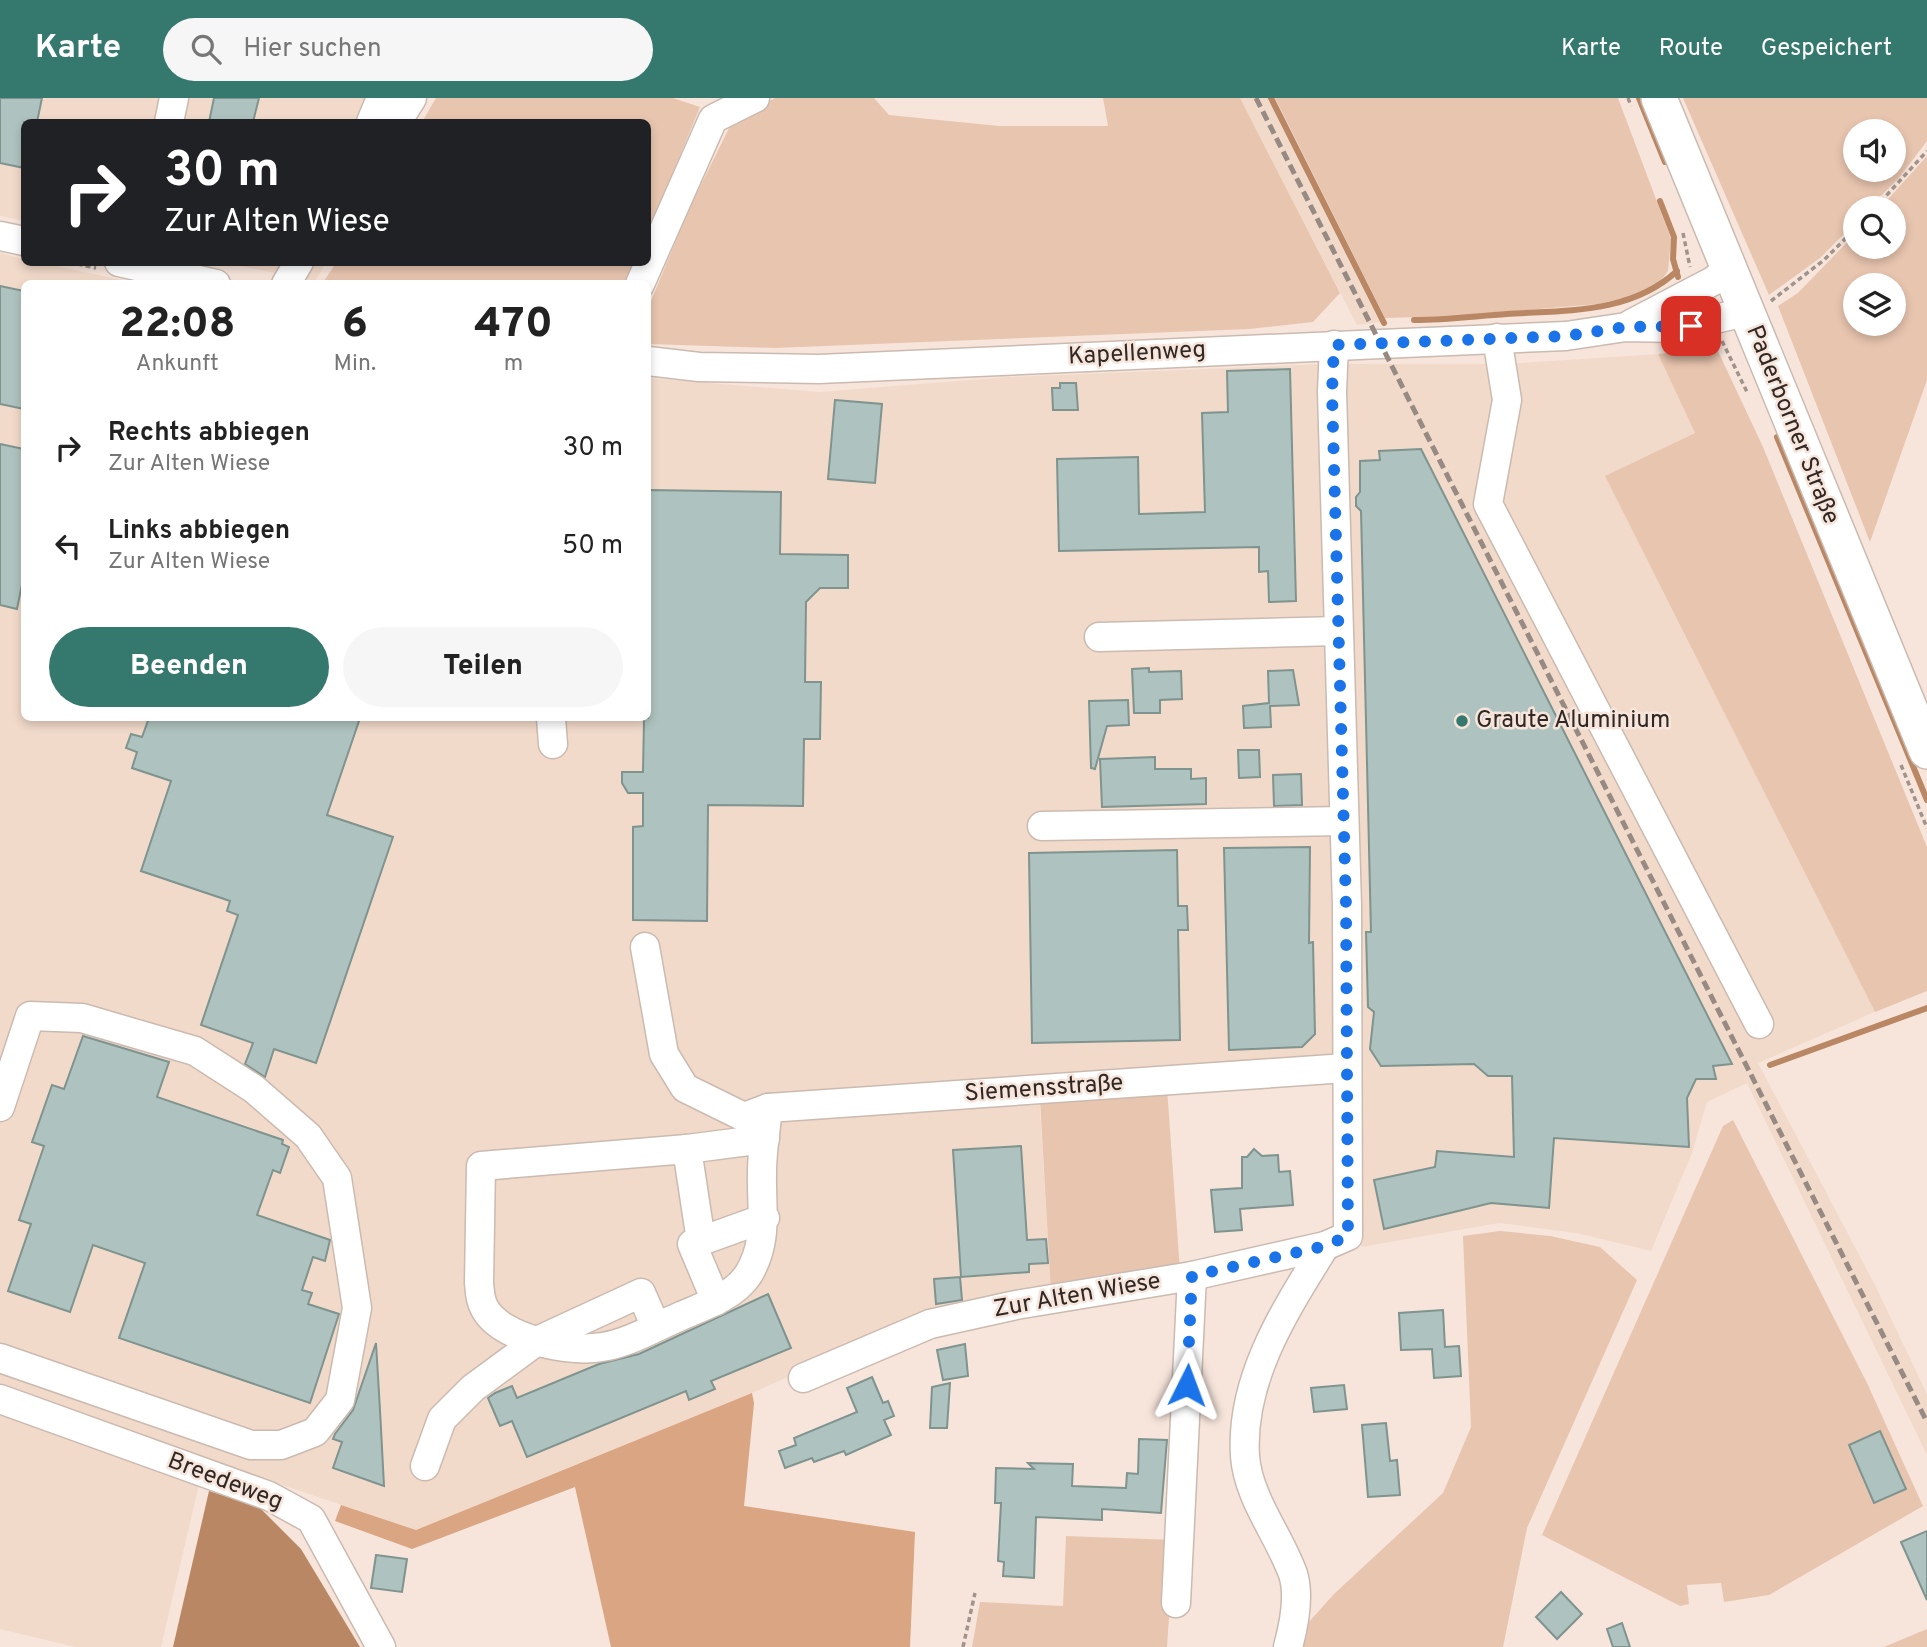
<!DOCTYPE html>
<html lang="de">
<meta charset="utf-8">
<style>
body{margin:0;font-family:Overpass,sans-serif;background:#f6f6f6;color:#222;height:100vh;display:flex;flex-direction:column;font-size:26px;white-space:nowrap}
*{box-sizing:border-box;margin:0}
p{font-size:23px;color:#767676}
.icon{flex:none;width:38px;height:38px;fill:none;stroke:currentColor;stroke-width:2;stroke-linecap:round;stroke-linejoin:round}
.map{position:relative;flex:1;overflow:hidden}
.panel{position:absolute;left:21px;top:182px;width:630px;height:441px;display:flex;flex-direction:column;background:#fff;border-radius:10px;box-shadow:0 4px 10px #0003}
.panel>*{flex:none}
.top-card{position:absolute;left:21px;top:21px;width:630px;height:147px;border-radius:10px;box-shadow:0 4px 10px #0003;background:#202124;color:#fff;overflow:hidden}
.controls{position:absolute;left:1843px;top:21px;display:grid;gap:14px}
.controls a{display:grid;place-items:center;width:63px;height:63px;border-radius:50%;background:#fff;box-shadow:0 4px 10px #0003;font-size:35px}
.pin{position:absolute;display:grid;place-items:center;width:60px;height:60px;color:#fff;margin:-30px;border-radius:14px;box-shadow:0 4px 10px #0006}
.me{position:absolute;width:77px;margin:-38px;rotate:3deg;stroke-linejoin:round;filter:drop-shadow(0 0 5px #0008)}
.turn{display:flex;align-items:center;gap:24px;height:147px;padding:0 28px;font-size:32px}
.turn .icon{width:91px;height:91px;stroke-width:2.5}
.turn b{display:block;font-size:49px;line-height:60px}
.eta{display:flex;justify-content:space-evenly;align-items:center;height:119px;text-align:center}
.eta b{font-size:42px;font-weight:800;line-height:49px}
.action{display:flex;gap:14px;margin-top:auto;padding:14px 28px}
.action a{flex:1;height:80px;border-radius:42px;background:#35796e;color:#fff;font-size:28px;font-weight:800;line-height:80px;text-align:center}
.action a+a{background:#f6f6f6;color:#222}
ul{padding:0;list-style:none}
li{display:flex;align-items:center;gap:21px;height:98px;padding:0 28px}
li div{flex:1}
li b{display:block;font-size:26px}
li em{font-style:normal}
header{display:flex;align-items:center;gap:42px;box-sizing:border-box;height:98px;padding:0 35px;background:#35796e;color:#fff}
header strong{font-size:33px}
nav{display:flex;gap:38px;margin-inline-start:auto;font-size:24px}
.search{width:490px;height:63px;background:#f6f6f6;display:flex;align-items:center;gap:18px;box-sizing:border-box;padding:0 24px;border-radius:38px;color:#767676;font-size:26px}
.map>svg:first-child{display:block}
</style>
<header>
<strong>Karte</strong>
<div class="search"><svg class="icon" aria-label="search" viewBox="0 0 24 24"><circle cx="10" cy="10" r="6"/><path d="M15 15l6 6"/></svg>Hier suchen</div>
<nav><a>Karte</a><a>Route</a><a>Gespeichert</a></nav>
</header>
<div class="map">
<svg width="1927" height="1549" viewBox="0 0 1927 1549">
<rect width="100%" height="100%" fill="#f7e5db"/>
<g fill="#f2daca">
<polygon points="0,0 425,0 410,24 24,24 24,123 0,118"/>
<polygon points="1240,0 1268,0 1380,224 1357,227"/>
<polygon points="0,155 24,161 24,164 42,165 136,185 24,186 24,620 648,620 648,280 819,294 1007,279 1324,266 1507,266 1658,256 1695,335 1606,378 1875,914 1758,965 1875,1187 1927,1296 1927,1357 1747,985 1707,1004 1692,1055 1651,1153 1576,1135 1499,1125 1361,1149 1355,958 1038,979 1051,1195 928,1217 752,1295 416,1432 205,1361 161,1549 75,1549 0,1531"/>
<polygon points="225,165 326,165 315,183"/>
</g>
<g fill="#e8c5af" fill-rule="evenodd">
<polygon points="436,0 673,0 700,9 648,135 648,24 422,24"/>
<polygon points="775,0 874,0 889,17 999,28 1108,28 1103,0 1240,0 1340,195 1313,224 1249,231 775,250 648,246 648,210 691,107 733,22"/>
<polygon points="1275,0 1618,0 1671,141 1668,173 1659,185 1629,199 1598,206 1454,218 1385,220"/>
<path d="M1683 0H1927V43L1899 80 1869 110H1855V125L1820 160 1769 197ZM1894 33V72H1855V33Z"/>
<path d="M1927 58V282L1870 444 1778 208 1798 195 1855 136V149H1894V110H1880ZM1855 187H1894V226H1855Z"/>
<polygon points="336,165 635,165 626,185 324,183"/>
<polygon points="1716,249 1763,349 1927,749 1927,893 1875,914 1605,378 1695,335 1658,256"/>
<polygon points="1167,990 1180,1173 1051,1195 1040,1001"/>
<polygon points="1733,1022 1867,1285 1923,1408 1769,1497 1724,1504 1721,1485 1687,1487 1689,1506 1680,1508 1542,1437 1723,1028"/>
<polygon points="1500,1133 1550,1138 1600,1149 1637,1182 1527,1430 1503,1549 1295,1549 1299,1535 1334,1496 1443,1395 1471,1329 1463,1138"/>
<polygon points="1066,1438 1174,1442 1167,1549 972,1549 980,1504 1063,1508"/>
<polygon points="1927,1531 1927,1549 1884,1549"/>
</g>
<polygon fill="#daa582" points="752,1295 754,1305 744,1408 915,1434 910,1549 611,1549 575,1389 412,1451 335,1423 341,1407 416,1432"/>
<polygon fill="#ba8765" points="209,1393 259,1409 301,1451 360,1549 173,1549"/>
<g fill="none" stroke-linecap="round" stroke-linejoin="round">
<g stroke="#ba8765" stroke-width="6">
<polyline points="1271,0 1384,225"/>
<polyline points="1639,0 1665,64"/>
<polyline points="1660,103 1674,139 1673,161 1678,179"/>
<path d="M1414 222C1446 222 1476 218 1507 216 1567 212 1630 216 1677 173"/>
<polyline points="1777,339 1927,702"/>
<polyline points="1770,967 1927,910"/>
</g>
</g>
<g fill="#aec3bf" stroke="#7f938f" stroke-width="2">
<polygon points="0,0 42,0 37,24 24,24 24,70 0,65"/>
<polygon points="214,0 259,0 253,24 209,24"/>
<polygon points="0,188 24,193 24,311 0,306"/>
<polygon points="1290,271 1296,503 1269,504 1268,473 1259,474 1259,449 1059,453 1057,361 1138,359 1139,416 1205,414 1202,315 1228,314 1227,273"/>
<polygon points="1060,285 1076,285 1078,312 1053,312 1052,290 1060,290"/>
<polygon points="835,302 882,306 875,385 828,381"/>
<polygon points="0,346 24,351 24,477 17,511 0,507"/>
<polygon points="1421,351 1732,966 1713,968 1716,981 1696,981 1687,1000 1689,1049 1554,1040 1549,1110 1491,1105 1384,1131 1374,1082 1435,1069 1437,1053 1514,1059 1512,978 1488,978 1474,966 1381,968 1370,951 1374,914 1368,909 1366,834 1371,834 1361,413 1356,408 1356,399 1360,394 1360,363 1380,362 1379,353"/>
<polygon points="648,392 781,394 780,456 848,457 848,490 820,490 806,504 805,584 821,584 820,641 804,641 803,708 708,707 707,823 633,822 633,729 643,728 643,695 628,695 622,685 622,674 643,674 644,620 648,620"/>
<polygon points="1149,570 1149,574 1181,573 1182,601 1160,602 1160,615 1134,615 1132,571"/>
<polygon points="1293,572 1299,607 1270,608 1271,629 1244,630 1243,608 1269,605 1268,573"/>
<polygon points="1128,602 1129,627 1107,628 1095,671 1091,670 1089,603"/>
<polygon points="149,620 360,620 327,717 393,739 316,965 274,951 265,979 245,966 253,945 201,927 238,817 227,813 230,803 141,773 171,683 132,670 137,654 126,650 131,636 142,639"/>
<polygon points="1238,652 1259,652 1260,679 1239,680"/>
<polygon points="1155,659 1155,671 1191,671 1191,681 1206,680 1206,706 1102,709 1100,661"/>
<polygon points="1301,676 1302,707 1274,708 1273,677"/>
<polygon points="1310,749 1309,845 1313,844 1315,936 1302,949 1229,952 1224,750"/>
<polygon points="1177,752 1178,808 1187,808 1188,832 1178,832 1180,942 1032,945 1029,755"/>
<polygon points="83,938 169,964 157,999 283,1042 282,1046 289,1049 280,1075 273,1072 257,1117 330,1142 325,1163 313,1159 302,1192 312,1195 308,1206 339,1216 310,1305 119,1240 145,1165 93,1147 70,1214 8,1193 31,1126 19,1122 44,1048 32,1044 52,987 64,991"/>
<polygon points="1021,1048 1027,1142 1046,1141 1048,1165 1029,1166 1029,1174 961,1179 953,1052"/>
<polygon points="1254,1051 1262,1058 1278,1057 1279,1074 1290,1073 1293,1107 1240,1111 1242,1132 1215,1134 1211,1092 1242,1090 1242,1059 1247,1059"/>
<polygon points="960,1179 962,1202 936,1206 934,1181"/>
<polygon points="768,1196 791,1250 711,1283 715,1291 689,1302 686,1293 527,1359 512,1323 500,1328 488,1300 495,1295 512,1288 517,1300 599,1266 639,1256"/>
<polygon points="1443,1212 1445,1249 1459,1248 1461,1278 1434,1280 1432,1251 1401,1252 1399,1215"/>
<polygon points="376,1245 380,1312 384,1388 333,1370 342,1344 333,1341 335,1336 353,1312"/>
<polygon points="965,1246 968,1278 943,1282 937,1252"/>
<polygon points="872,1279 883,1305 888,1303 894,1318 884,1322 891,1337 846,1357 844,1353 814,1364 812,1360 785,1370 779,1353 796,1347 794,1340 857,1314 847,1290"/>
<polygon points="950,1285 947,1330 930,1330 932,1289"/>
<polygon points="1344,1287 1347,1311 1314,1314 1311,1290"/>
<polygon points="1386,1325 1390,1363 1397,1362 1400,1397 1368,1399 1362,1327"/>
<polygon points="1880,1333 1906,1391 1874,1405 1849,1347"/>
<polygon points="1139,1341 1167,1342 1161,1415 1102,1411 1102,1422 1036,1419 1034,1480 1003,1478 1004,1464 998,1463 1001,1405 995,1405 996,1370 1034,1371 1028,1365 1073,1366 1072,1388 1126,1390 1127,1375 1138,1376"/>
<polygon points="1927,1433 1927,1502 1901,1444"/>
<polygon points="376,1457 407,1461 402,1494 371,1490"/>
<polygon points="1561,1494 1582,1516 1557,1541 1536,1519"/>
<polygon points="1622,1525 1630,1549 1613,1549 1607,1531"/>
</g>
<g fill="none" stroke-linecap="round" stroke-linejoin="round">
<g stroke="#cbbab0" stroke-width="31">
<g id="minor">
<polyline points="169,24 174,0"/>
<polyline points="371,24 381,0"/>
<polyline points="397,24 412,0"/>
<polyline points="0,138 24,143"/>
<polyline points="119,164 216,186"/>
<polyline points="286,186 299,164"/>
<polyline points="640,186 713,21 755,0"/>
<polyline points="1631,226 1713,183 1729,170"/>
<polyline points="1497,240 1507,302 1488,406 1759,926"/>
<polyline points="648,263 699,269 819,271 1381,246 1566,238 1626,229 1675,230 1746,214"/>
<polyline points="1099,539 1338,533"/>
<polyline points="551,620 553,646"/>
<polyline points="1042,728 1344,723"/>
<polyline points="645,849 664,956 685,990 744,1019 768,1010 1346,970"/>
<polyline points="0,1009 30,918 82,920 195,953 254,991 308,1038 337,1080 357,1210 340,1302 315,1334 281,1347 251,1347 0,1260"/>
<polyline points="687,1051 765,1041"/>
<path d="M765 1120 701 1143 687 1051 481 1068 479 1185C480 1194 480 1203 485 1211 502 1241 570 1255 602 1249 629 1245 655 1229 681 1218 704 1208 733 1199 748 1177 769 1143 761 1111 762 1074 762 1053 766 1031 768 1010"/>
<polyline points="701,1143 692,1146 716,1203"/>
<polyline points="803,1280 930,1226 1016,1207 1192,1178 1325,1148 1348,1138 1347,808 1332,294 1334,247"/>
<polyline points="0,1301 269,1398 311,1421 381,1549"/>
<polyline points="425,1368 442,1321 473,1290 537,1243 641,1195 656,1229"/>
<polyline points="1176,1505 1192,1178"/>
<path d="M1288 1549C1294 1527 1300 1498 1293 1476 1279 1437 1248 1400 1245 1358 1240 1280 1286 1211 1325 1148"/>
</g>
</g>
<g stroke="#cbbab0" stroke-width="38">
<polyline id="major" points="1659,0 1927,653"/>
</g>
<g stroke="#a0938c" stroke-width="3.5" stroke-dasharray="5 3.5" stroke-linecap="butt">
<polyline points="1628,0 1631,8"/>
<polyline points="1875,110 1927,53"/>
<polyline points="1683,135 1690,169"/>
<polyline points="69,164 96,170"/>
<polyline points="1771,203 1824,162 1855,131"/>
<polyline points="1722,243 1748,296"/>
<polyline points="1901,667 1927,730"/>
<polyline points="963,1549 975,1495"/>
</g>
<use href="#minor" stroke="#fff" stroke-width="28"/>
<use href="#major" stroke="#fff" stroke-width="35"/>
<polyline stroke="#978a83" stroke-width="5" stroke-dasharray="10 5" stroke-linecap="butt" points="1256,0 1927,1324"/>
</g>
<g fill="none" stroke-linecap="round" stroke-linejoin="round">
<polyline stroke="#1a73e8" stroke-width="12" stroke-dasharray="0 21.6" points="1187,1287 1192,1178 1325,1148 1348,1138 1346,808 1332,294 1334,247 1566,238 1626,229 1691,228"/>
</g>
<circle fill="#35796e" stroke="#f7e5db" stroke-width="2.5" cx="1462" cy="623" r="7"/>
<g text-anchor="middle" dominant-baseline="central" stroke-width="5" stroke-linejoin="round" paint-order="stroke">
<g font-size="24" fill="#2f2824" stroke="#f7e5db">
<text transform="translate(1137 256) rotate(-3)">Kapellenweg</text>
<text transform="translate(1792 327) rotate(68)">Paderborner Straße</text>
<text transform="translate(1044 991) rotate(-4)">Siemensstraße</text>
<text transform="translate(1077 1198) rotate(-10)">Zur Alten Wiese</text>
<text transform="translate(225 1384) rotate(21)">Breedeweg</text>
</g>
<g font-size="24" fill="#2f2824" stroke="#f7e5db" text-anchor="start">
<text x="1476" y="623">Graute Aluminium</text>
</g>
</g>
</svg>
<div class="controls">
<a><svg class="icon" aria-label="sound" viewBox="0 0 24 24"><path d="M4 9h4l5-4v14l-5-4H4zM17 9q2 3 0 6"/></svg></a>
<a><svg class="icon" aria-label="search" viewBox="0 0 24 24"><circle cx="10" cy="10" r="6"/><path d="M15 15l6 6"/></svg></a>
<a><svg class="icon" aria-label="layers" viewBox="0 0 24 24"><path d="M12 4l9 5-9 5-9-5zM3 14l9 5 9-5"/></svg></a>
</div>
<div class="pin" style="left:1691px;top:228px;background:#d93025"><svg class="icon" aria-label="arrive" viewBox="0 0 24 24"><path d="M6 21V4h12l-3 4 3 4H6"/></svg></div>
<svg class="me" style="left:1187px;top:1287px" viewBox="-20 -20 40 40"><path d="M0-17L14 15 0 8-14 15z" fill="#1a73e8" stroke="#fff" stroke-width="4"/></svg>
<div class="top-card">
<div class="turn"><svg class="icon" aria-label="right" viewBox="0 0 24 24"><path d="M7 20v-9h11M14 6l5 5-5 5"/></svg><div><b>30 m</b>Zur Alten Wiese</div></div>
</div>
<section class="panel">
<div class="eta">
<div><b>22:08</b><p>Ankunft</p></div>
<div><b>6</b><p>Min.</p></div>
<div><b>470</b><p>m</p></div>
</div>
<ul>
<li><svg class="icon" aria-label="right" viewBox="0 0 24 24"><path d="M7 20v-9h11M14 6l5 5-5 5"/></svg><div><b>Rechts abbiegen</b><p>Zur Alten Wiese</p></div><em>30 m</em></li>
<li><svg class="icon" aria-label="left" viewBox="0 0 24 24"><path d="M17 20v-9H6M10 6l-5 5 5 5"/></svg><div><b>Links abbiegen</b><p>Zur Alten Wiese</p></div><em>50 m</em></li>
</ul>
<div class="action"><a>Beenden</a><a>Teilen</a></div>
</section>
</div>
